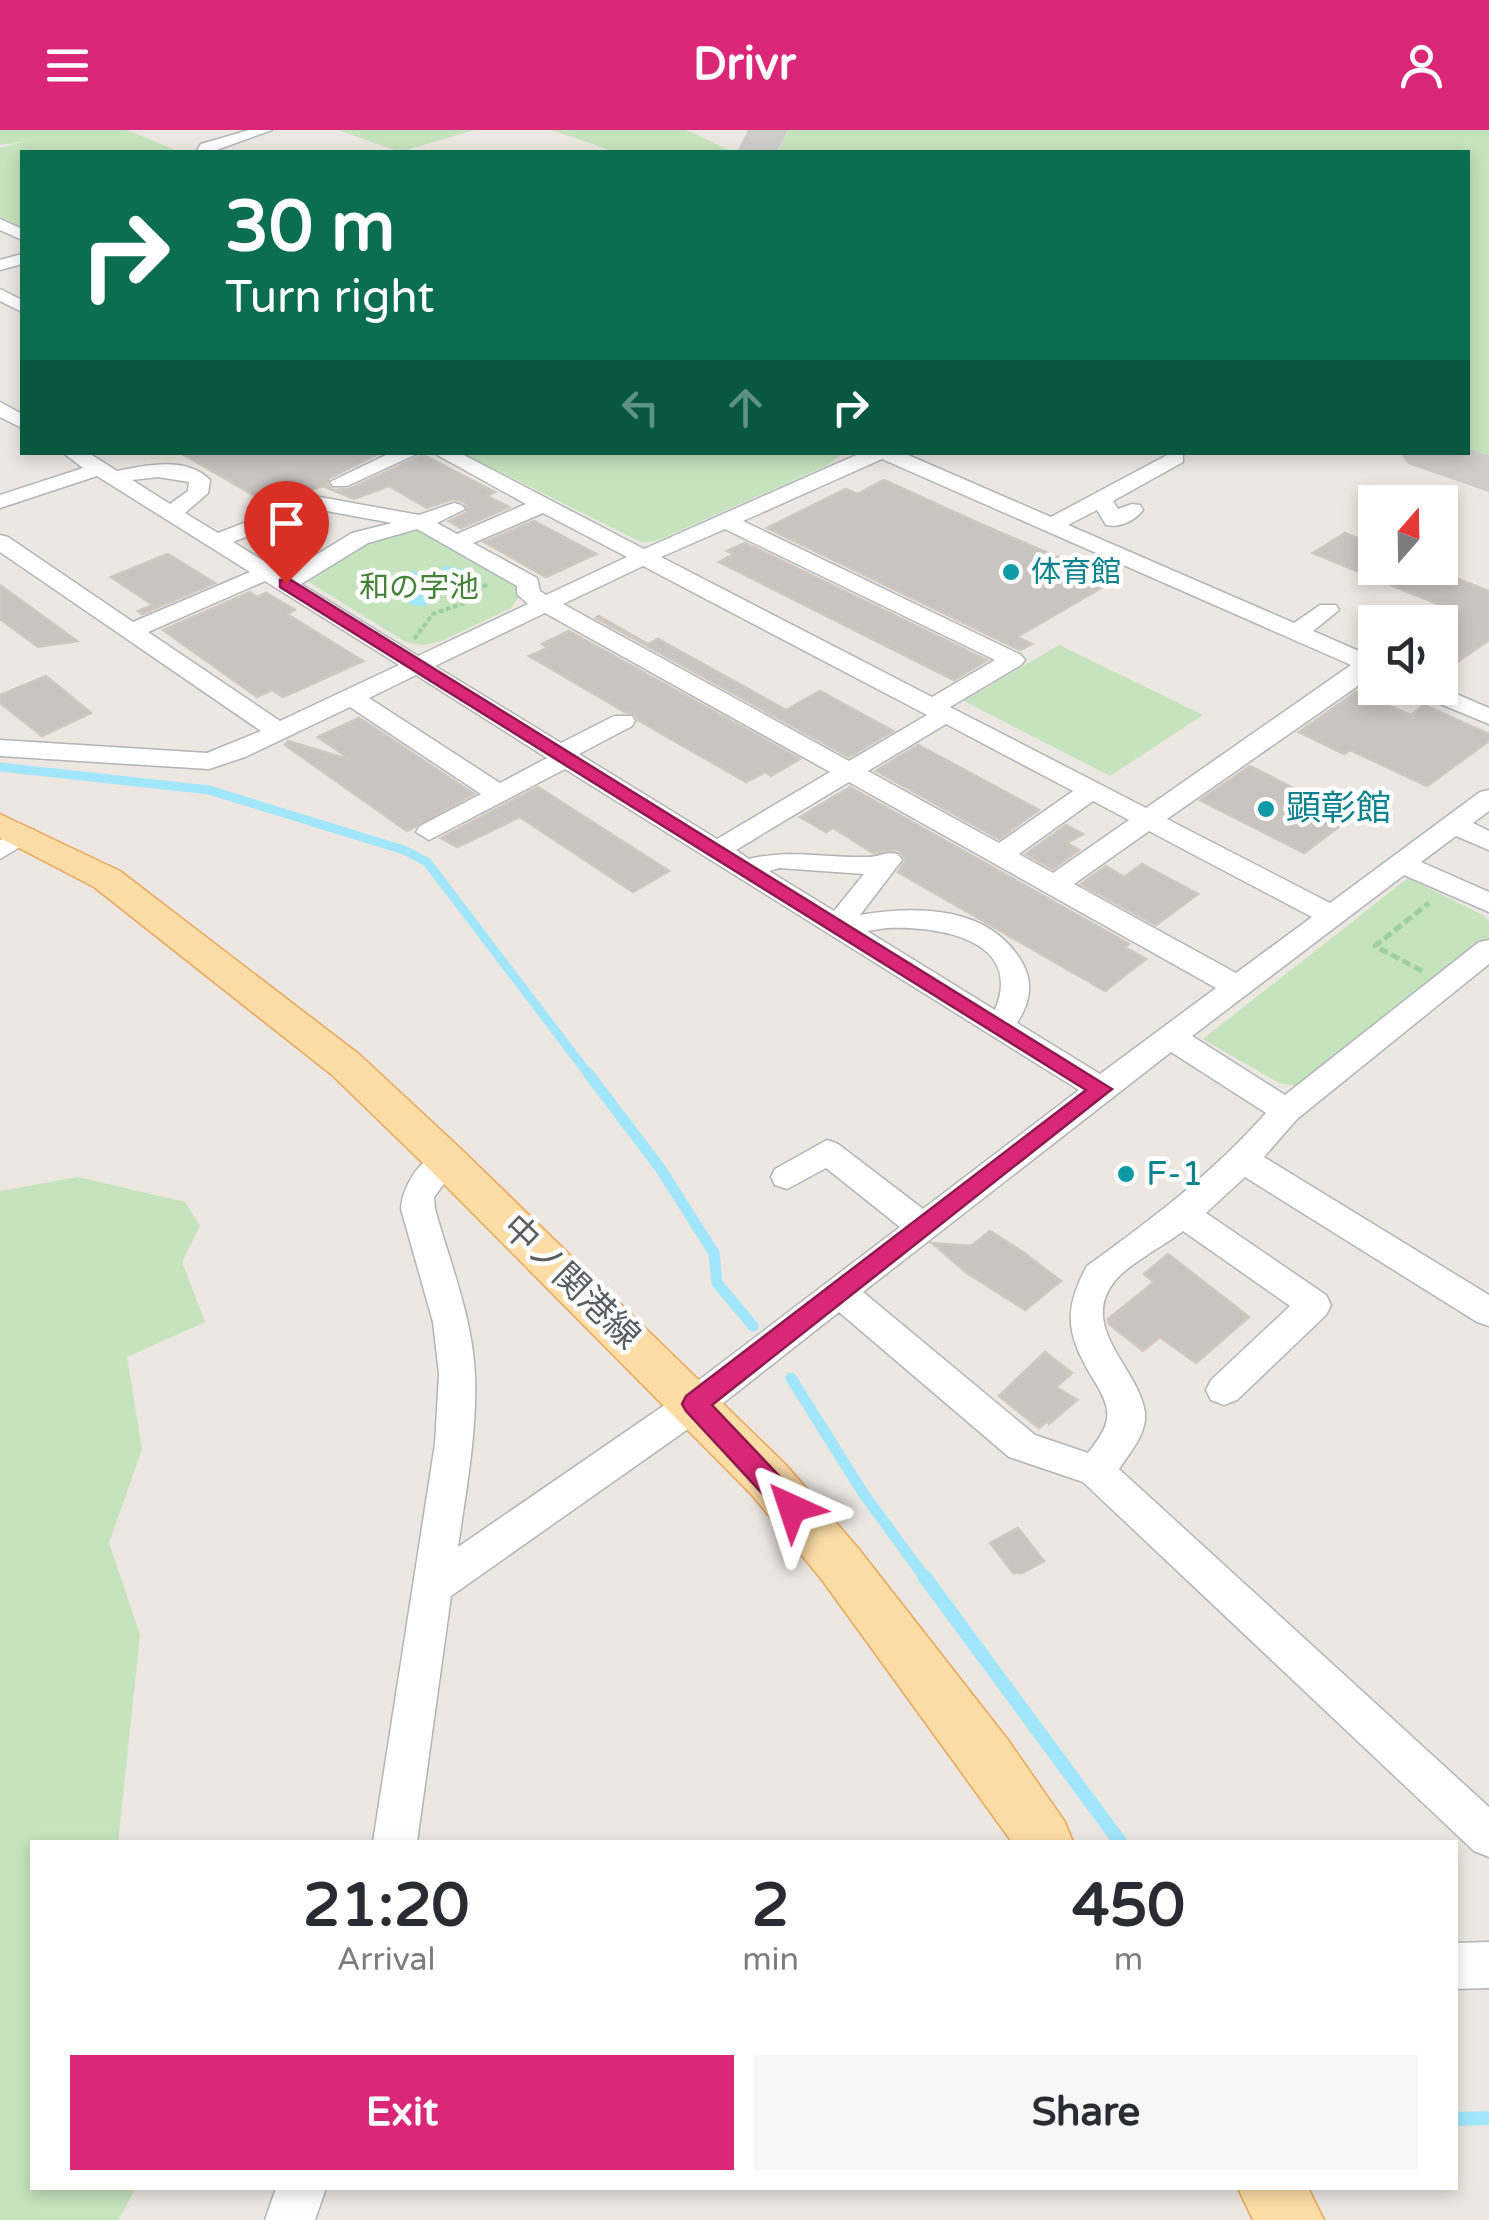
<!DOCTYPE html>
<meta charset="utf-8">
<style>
body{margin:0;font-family:"Varela Round","Noto Sans JP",sans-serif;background:#f7f7f7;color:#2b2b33;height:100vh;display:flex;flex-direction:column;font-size:38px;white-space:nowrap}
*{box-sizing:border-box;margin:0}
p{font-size:32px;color:#7c7c81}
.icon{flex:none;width:55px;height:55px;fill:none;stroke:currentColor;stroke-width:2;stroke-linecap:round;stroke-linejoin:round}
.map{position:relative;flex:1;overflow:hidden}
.panel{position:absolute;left:30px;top:1710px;width:1428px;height:350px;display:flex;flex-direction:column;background:#fff;border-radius:0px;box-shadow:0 5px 15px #0003}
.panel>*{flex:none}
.hud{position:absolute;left:20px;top:20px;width:1450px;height:305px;border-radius:0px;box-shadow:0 5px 15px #0003;background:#0b6e4f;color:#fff;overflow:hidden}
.needle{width:65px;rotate:20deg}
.tools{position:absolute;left:1358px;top:355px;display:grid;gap:20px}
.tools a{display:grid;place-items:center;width:100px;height:100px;border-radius:0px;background:#fff;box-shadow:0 5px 15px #0003;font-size:50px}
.pin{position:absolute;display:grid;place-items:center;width:85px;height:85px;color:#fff;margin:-102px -42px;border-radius:50% 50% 50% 0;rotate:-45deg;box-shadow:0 0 10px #0007}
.pin .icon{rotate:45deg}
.me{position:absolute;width:110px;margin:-55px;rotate:318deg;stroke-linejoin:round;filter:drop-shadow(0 0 8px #0008)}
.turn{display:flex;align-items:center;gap:35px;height:210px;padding:0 40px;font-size:45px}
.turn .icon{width:130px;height:130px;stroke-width:2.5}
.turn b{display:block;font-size:70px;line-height:85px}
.lanes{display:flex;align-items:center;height:95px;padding:0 40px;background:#0003;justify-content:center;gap:50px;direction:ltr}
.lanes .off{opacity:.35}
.eta{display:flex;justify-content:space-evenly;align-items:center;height:170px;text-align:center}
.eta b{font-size:60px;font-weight:700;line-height:70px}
.button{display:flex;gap:20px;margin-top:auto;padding:20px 40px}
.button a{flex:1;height:115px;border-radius:0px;background:#db2777;color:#fff;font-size:40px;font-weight:700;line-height:115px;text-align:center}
.button a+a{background:#f7f7f7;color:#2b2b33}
header{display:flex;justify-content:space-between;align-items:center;height:130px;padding:0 40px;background:#db2777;color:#fff;font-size:45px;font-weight:700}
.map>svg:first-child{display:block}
</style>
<header><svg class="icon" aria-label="menu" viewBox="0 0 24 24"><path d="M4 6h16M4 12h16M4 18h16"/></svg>Drivr<svg class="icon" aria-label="person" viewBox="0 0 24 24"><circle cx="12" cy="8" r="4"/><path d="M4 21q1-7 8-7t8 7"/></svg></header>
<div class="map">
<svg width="1489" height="2090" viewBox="0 0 1489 2090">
<rect width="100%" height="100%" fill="#ece7e1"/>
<g fill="#c5e3bd">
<polygon points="0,0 127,0 180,22 22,22 22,98 0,87 0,18 27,11 0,15"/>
<polygon points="338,0 474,0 400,22"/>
<polygon points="552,0 686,0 733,22 615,22"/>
<polygon points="788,0 1489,0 1489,334 1458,323 1468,322 1468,22 778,22"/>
<polygon points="462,323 843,323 828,335 656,411 641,412"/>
<polygon points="418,395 522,454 523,461 511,478 439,512 422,515 406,512 304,449 363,410"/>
<polygon points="1059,515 1203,585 1110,646 964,571"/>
<polygon points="1408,748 1483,785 1489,792 1489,812 1298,956 1279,953 1203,909"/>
<polygon points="78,1047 185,1072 200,1096 182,1132 205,1192 127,1227 142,1319 109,1413 140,1505 118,1712 32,1712 32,2058 136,2058 118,2090 0,2090 0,1061"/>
</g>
<path fill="#a1e6fb" d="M446 436 462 439 463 450 439 456 441 464C432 476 418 480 404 471L406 465 414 459 396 453 403 444 416 441 429 448Z"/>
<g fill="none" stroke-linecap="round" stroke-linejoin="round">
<polyline stroke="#a1e6fb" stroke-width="9" points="0,637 209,660 404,720 427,732 589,945"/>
<g stroke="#a1e6fb" stroke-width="11">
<polyline points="588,943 660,1038 714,1123 717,1153 753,1196"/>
<polyline points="791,1248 863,1363 926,1449"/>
</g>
<g stroke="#a1e6fb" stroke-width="14">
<polyline points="924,1446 1120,1712"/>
<polyline points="1455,1989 1489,1988"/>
</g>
<g fill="#ceccc9" fill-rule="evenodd">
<polygon points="748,0 788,0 777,22 737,22"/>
<polygon points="1468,318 1489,326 1489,362 1408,334 1400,322 1468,322"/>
</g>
</g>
<g fill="#c8c4c0" stroke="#d0c8bf" stroke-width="2.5">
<polygon points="179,322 382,322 328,349 327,354 333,360 349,359 423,325 495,362 487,366 509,377 461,398 449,391 467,382 464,372 453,369 427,378 389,356 354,369 323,356 267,373"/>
<polygon points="884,350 983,395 1113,451 1017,507 1032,514 1020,520 767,398 846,359 857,364"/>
<polygon points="534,391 596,424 546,447 484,412"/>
<polygon points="1345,403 1375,415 1375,438 1430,438 1489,461 1489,510 1440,544 1440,475 1313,423"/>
<polygon points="745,413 987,530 954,550 719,432 734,424 727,421"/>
<polygon points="168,424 215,453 142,484 138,481 153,475 111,447"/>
<polygon points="0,455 77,511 38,517 0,489"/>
<polygon points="250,462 257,467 266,463 295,480 287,484 363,531 283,567 272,560 257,567 163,500"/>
<polygon points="599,486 648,514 658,509 786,580 820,561 893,601 849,627 596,488"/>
<polygon points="569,501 800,629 771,646 765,642 746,652 638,590 635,584 625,582 529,526 548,518 542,514"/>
<polygon points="46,546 91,583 42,606 0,573 0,565"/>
<polygon points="1356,562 1411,585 1424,575 1489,604 1489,611 1427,656 1350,620 1344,624 1299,602"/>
<polygon points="359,588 372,596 474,664 407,701 285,615 288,611 351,630 318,607"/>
<polygon points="918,615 935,624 1039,680 999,709 876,641"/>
<polygon points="1250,636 1293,658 1285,664 1344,693 1304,723 1200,670"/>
<polygon points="538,657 669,741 633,762 520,687 457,717 441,708"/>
<polygon points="850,657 1129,814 1125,817 1146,829 1105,861 898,742 906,730 899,720 873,723 833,698 826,702 800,687"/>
<polygon points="1066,695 1083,704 1067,713 1079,720 1053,739 1026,724"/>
<polygon points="1142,734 1198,764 1156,795 1081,754 1106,736 1124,747"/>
<polygon points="990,1101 1023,1122 1061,1151 1025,1180 967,1143 932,1113 971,1116"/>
<polygon points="1168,1124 1249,1187 1196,1233 1160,1207 1143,1221 1109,1194 1108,1189 1154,1152 1144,1144"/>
<polygon points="1045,1222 1072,1243 1056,1257 1077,1270 1049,1294 1047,1291 1039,1298 999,1266"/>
<polygon points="1018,1398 1044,1431 1022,1443 1013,1443 990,1413"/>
</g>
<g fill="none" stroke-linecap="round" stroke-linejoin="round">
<g stroke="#b1b5b8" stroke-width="3">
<g id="minor">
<polygon points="249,0 272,0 211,22 196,22 201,14"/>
<polygon points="0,89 22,99 22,110 0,100"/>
<polygon points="22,124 22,134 0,140 0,130"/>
<polygon points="0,159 22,170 22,182 0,171"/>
<polygon points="0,272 22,284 22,298 0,287"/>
<path d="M62 322H87L117 341C146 335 187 326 210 350L208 363 185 383 218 403 314 366 419 385 454 373 461 375 465 379 437 393 457 404 526 374 432 322H458L644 419 863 322H901L1051 387 1169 324H1183V332L1113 371 1118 379 1132 374 1140 375 1143 380C1135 391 1119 398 1106 395L1097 380 1068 395 1294 493 1320 475H1336L1339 480 1313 501 1375 528V544L1167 689 1330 773 1480 662 1489 660V681L1473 693 1489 701V720L1456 706 1421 732 1489 762V782L1404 745 1192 906 1285 965 1479 812 1489 810V834L1297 989 1264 1027 1489 1165V1196L1477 1192 1245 1047 1206 1083 1326 1165 1331 1175 1326 1185 1237 1270 1224 1275 1211 1270 1206 1260 1211 1250 1290 1176 1183 1101C1165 1115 1127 1135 1114 1152 1078 1198 1140 1240 1145 1283 1147 1303 1130 1323 1119 1339L1489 1677V1727L1474 1721 1083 1352 1009 1327 839 1182 708 1285 451 1466 417 1712H373L435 1314 439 1244 433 1192 401 1079C402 1053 429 1013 457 1022L462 1030 434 1067 435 1079C450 1133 473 1189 475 1246 477 1303 466 1361 458 1417L682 1263 900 1097 826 1038 787 1059 775 1055 771 1047 775 1039 827 1010 838 1014 923 1079 1079 960 565 639 429 710 416 702 420 696 481 664 350 577 245 627 209 639 0 626V610L207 623 261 601 0 422V405L8 407 133 492 250 442 97 346 0 378V365L83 338ZM882 329 1351 535 1146 678 950 577 1021 535 1025 530 1021 525 743 391ZM158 347 189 352 188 361 170 374 132 350ZM316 379 392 393 352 403 285 444 233 412ZM543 383 627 427 546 465 540 461 537 448 473 413ZM417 399 517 456V464L528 474 418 526 301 454 368 413ZM725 399 995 530 932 567 661 427ZM643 436 927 585 849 631 563 474ZM265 451 399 535 280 591 148 502ZM545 483 830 642 717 709 579 624 632 596 635 591 632 586H614L561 613 435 536ZM416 545 547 628 500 653 369 568ZM946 594 1073 661 999 713 868 641ZM849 652 1216 858 1100 944 1017 893C1029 874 1034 855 1023 834 991 776 918 775 860 785L902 730 898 724C885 721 879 727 867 727 826 728 790 719 749 729L736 720ZM1093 671 1129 690 1053 743 1019 724ZM1149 701 1312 787 1236 843 1074 754ZM779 738 864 744 834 781 769 741ZM887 798C935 796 1025 808 995 880L867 801ZM1171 922 1266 983C1213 1043 1152 1089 1087 1136 1061 1183 1068 1208 1095 1252 1102 1263 1109 1277 1107 1289 1105 1302 1096 1312 1088 1323L1035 1305 863 1162Z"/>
<polygon points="392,322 421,322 347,356 333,356 330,352"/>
<polygon points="1440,557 1489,578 1489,594 1414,563 1411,558"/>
<polygon points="25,698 34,700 38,706 0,729 0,710"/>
<polygon points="1489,1812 1489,1858 1455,1859 1455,1813"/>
<polygon points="276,2058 326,2058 315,2090 265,2090"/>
</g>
</g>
<g stroke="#eba65a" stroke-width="3">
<g id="major">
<polygon points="0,684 120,741 360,925 461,1019 786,1335 858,1418 1008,1610 1065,1692 1073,1712 1012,1712 822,1450 752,1365 431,1041 332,945 94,757 0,708"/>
<polygon points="1238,2058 1308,2058 1324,2090 1253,2090"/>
</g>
</g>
<polyline stroke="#9ecfa1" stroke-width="4" stroke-dasharray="5 2.5" stroke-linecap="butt" points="414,509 433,484 470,471 477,460 488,454"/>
<polyline stroke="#9ecfa1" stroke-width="5" stroke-dasharray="9 4" stroke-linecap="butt" points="1422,841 1375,816 1429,773"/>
<use href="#minor" fill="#fff" fill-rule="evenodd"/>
<use href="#major" fill="#fcdda6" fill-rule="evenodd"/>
</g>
<polygon fill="#db2777" stroke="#8e194d" stroke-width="2.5" points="280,450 291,450 1112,959 712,1275 802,1370 806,1378 802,1386 792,1389 783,1386 686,1281 682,1274 686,1266 1086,960 280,457"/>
<g fill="#0f9aa8" stroke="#fff" stroke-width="4">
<circle cx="1011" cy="442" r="10"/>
<circle cx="1266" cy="679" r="10"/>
<circle cx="1126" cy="1044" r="10"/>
</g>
<g text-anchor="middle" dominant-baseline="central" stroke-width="9" stroke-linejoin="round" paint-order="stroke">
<g font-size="30" fill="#0d838f" stroke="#fff" text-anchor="start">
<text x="1031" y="442">体育館</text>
</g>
<g font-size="30" fill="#438237" stroke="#fff">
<text x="419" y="457">和の字池</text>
</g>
<g font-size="35" fill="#0d838f" stroke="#fff" text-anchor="start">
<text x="1286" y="679">顕彰館</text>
<text x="1146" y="1044">F-1</text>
</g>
<g font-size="35" fill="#595e61" stroke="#fff">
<text transform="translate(571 1152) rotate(44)">中ノ関港線</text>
</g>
</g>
</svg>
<div class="tools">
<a><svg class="needle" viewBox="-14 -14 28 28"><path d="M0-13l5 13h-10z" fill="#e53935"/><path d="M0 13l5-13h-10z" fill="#7c7c81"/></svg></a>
<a><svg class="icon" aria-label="sound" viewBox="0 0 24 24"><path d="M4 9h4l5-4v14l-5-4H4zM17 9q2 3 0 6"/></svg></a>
</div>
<div class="pin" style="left:286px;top:453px;background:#d93025"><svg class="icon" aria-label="arrive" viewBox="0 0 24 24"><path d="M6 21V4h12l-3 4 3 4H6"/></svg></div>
<svg class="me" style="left:792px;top:1378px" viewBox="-20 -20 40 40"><path d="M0-17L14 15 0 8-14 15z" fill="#db2777" stroke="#fff" stroke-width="4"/></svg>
<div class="hud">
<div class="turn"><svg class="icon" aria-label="right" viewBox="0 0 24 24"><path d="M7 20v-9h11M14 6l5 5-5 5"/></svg><div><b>30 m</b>Turn right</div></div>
<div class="lanes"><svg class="icon off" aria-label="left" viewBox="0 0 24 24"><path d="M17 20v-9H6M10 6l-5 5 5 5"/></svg><svg class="icon off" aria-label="ahead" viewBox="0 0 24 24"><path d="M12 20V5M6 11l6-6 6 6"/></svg><svg class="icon" aria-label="right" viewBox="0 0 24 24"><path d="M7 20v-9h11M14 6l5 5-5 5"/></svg></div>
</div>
<section class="panel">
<div class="eta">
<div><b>21:20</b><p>Arrival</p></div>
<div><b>2</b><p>min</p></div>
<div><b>450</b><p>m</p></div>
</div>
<div class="button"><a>Exit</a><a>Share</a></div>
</section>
</div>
